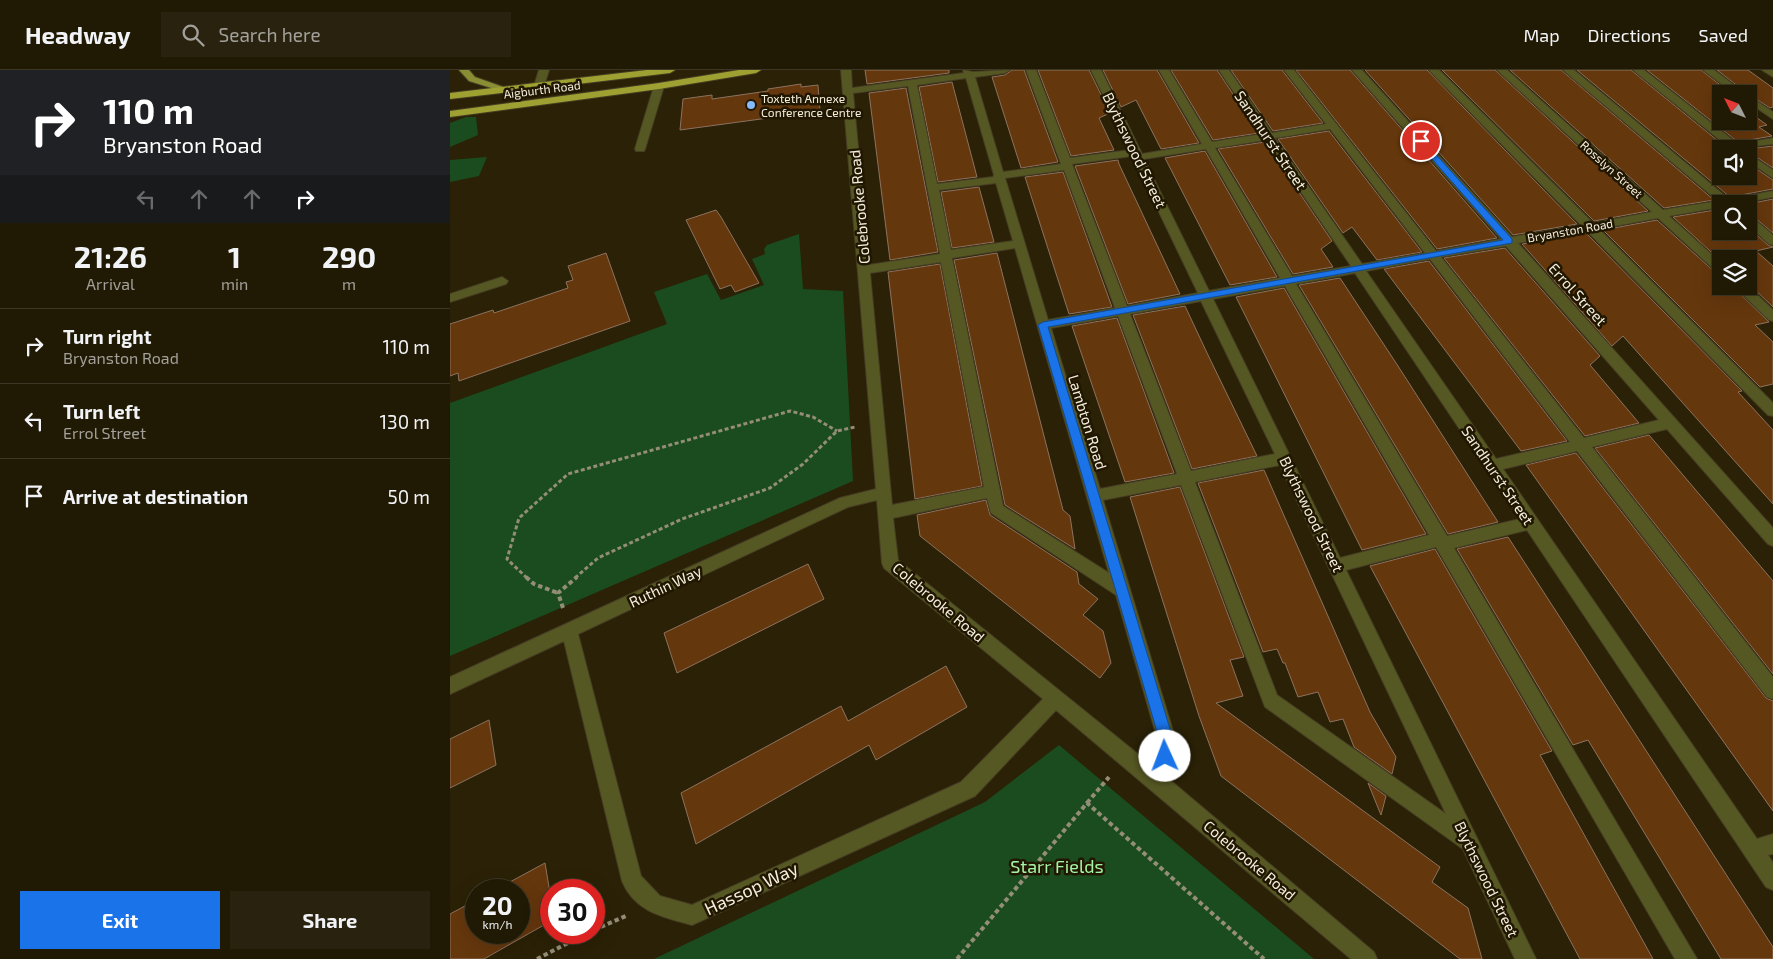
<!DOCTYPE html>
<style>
body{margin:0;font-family:"Exo 2",sans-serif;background:#28220e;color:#f1f3f6;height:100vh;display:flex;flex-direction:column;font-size:19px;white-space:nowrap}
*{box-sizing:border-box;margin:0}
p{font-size:16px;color:#a2a09a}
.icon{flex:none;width:28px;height:28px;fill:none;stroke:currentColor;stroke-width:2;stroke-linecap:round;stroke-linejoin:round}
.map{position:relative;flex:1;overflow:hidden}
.details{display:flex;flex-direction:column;background:#201904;width:450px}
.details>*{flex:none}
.guide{background:#202124;color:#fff;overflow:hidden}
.needle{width:32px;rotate:312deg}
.tools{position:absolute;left:1262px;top:15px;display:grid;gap:10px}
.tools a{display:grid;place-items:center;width:45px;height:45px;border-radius:0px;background:#201904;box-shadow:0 5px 20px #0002,0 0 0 1px #3d3826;font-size:25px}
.speed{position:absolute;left:15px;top:809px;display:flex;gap:10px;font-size:25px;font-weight:700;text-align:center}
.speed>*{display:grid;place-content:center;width:65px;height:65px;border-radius:50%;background:#201904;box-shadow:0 5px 20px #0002,0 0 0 1px #3d3826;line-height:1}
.speed small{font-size:12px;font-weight:400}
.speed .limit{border:8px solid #d22;background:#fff;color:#111}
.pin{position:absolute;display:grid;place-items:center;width:42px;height:42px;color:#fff;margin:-21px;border:2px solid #fff;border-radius:50%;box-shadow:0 1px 5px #0007}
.me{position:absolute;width:55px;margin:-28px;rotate:358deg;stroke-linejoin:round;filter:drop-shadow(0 0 4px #0008)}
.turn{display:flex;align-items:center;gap:18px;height:105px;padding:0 20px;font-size:22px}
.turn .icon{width:65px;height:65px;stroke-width:2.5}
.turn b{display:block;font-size:35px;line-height:42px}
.lanes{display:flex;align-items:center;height:48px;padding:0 20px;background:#0003;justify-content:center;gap:25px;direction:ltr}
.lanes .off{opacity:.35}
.eta{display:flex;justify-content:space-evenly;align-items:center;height:85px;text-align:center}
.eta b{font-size:30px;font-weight:700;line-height:35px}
.cta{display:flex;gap:10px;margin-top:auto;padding:10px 20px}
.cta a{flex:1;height:58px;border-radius:0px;background:#1a73e8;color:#fff;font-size:20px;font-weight:700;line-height:58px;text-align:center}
.cta a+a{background:#28220e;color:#f1f3f6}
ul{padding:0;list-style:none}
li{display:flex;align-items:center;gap:15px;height:75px;padding:0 20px;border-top:1px solid #3d3826}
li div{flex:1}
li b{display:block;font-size:19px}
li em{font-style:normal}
header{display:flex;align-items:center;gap:30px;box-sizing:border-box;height:70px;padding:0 25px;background:#201904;border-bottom:1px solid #3d3826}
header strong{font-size:24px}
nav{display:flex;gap:28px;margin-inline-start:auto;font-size:18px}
.search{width:350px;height:45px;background:#28220e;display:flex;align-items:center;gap:12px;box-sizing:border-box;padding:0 18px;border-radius:0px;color:#a2a09a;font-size:19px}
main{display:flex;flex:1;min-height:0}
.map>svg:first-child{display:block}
</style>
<header>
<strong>Headway</strong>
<div class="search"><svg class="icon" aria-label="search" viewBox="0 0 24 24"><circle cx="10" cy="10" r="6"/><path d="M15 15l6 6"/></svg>Search here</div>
<nav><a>Map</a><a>Directions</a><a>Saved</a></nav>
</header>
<main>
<section class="details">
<div class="guide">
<div class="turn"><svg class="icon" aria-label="right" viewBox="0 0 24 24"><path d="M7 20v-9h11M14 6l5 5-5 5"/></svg><div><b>110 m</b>Bryanston Road</div></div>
<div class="lanes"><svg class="icon off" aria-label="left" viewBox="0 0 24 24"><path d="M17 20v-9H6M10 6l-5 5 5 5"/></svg><svg class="icon off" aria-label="ahead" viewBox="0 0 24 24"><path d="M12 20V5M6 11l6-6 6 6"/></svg><svg class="icon off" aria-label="ahead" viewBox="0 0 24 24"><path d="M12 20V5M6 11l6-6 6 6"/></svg><svg class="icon" aria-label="right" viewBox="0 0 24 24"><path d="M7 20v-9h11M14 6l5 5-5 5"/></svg></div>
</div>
<div class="eta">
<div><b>21:26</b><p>Arrival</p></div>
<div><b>1</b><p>min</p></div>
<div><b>290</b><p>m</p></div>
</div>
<ul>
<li><svg class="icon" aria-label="right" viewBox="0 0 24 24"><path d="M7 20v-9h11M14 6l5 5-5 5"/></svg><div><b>Turn right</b><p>Bryanston Road</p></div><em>110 m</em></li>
<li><svg class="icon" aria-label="left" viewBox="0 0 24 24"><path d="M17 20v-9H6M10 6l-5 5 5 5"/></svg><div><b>Turn left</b><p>Errol Street</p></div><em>130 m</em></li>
<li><svg class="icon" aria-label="arrive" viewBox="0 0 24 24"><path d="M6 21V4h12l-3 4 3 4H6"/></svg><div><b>Arrive at destination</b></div><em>50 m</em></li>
</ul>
<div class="cta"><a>Exit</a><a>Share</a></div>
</section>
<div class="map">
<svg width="1323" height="889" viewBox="0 0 1323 889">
<rect width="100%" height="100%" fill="#2a2106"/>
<g fill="#1b4c1f">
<polygon points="16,47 26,47 28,65 0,77 0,53"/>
<polygon points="37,87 29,106 0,112 0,90"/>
<polygon points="349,164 353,219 393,221 403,411 0,586 0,333 217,254 204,222 257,204 271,230 314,215 302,189 315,184 314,179 317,175"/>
<polygon points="609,675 864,889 204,889 535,732"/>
</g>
<g fill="#65370d" stroke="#8c725f">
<polygon points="415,0 499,0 499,3 417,14"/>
<polygon points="562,0 574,0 608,92 571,98 542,7 555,5"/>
<polygon points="588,0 639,0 660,43 649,48 664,80 621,86"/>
<polygon points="653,0 707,0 749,73 711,79 686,30 671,37"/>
<polygon points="721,0 767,0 809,63 763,70"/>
<polygon points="781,0 832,0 873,53 823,61"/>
<polygon points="846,0 900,0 1047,168 987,179"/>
<polygon points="915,0 977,0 1127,154 1063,165"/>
<polygon points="992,0 1045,0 1198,141 1144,151"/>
<polygon points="1060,0 1111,0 1264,130 1214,138"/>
<polygon points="1127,0 1181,0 1278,79 1271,79 1271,106 1299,106 1299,94 1323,110 1323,119 1280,127"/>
<polygon points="1197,0 1251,0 1282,24 1271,24 1271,51 1299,51 1299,42 1317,55 1309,57 1322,66 1288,72"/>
<polygon points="1267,0 1298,0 1323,18 1323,37 1320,38 1298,24"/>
<polygon points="502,12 527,107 488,112 469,17"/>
<polygon points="351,14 351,17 368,15 370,41 230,60 233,29 262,25 262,29 318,21 318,19"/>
<polygon points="456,18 488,182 440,190 419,23"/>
<polygon points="879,61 972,182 927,190 902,157 893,163 828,69"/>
<polygon points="815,72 882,171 871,179 883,197 843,204 768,79"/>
<polygon points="1323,76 1323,98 1299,82 1299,79"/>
<polygon points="755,81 827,207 780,215 715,88"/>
<polygon points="668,90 669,94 730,224 678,234 625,96"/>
<polygon points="613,102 662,237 619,244 575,107"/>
<polygon points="529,117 544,172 502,178 491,122"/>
<polygon points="1323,129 1323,163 1304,147 1299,145 1298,134"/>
<polygon points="1271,139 1271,161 1299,161 1299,158 1318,175 1323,177 1306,181 1323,196 1323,237 1299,214 1299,189 1271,189 1271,191 1223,147"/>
<polygon points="266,140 271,147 309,213 285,222 281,215 270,219 236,150"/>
<polygon points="1207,150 1266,203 1271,205 1271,216 1282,216 1319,252 1305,255 1323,272 1323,314 1310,317 1153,160"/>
<polygon points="1136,163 1292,321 1288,322 1323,360 1323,434 1173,266 1162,276 1072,174"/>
<polygon points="1055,178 1150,286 1140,295 1189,353 1135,366 994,188"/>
<polygon points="156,183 180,251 9,311 8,303 0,306 0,254 43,240 44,243 118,218 116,212 123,210 118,196"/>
<polygon points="547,183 613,440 620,446 625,479 555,435 504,190"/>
<polygon points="979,191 1117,371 1071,381 934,199"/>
<polygon points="490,194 532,416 465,429 438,202"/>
<polygon points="890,208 948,296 1048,452 998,464 849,215"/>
<polygon points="834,218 976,464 912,480 786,227"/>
<polygon points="735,236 758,285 807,386 742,399 683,245"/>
<polygon points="667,248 724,403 675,412 622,256"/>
<polygon points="1199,365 1323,511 1323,604 1145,378"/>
<polygon points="1126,383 1316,628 1323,631 1323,741 1076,395"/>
<polygon points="814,400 920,642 946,687 942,704 904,677 893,649 880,652 868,622 848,627 835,593 833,593 827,579 813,582 748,413"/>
<polygon points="730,417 794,587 780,590 793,626 766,633 990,797 982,812 1018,838 1032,889 1010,889 771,706 749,646 680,427"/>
<polygon points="536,430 540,445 627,502 629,514 648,529 633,545 653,561 661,593 650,608 470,466 467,445"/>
<polygon points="1058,467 1323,877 1323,889 1271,889 1138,670 1123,675 1007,479"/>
<polygon points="985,479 1102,681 1090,685 1203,889 1130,889 920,496"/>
<polygon points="358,494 374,529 227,603 214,563"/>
<polygon points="496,596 517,637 426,690 419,675 246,774 231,723 391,636 398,651"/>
<polygon points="39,650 46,695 0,718 0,669"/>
<polygon points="918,713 936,726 931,745"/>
<polygon points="95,793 101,829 101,851 34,889 0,889 0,844 26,830 26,862 69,862 69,820 45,820"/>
</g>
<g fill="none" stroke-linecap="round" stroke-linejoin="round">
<g stroke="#463e24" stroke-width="2">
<g id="minor">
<polygon points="89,0 99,0 94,16 89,19 84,16"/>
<path d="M391 0H401L402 18 514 3 513 0 523 2 560 0 555 3 525 7 553 102 611 94 576 0H586L620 88 680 80 641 0H651L692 84 752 74 709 0H719L762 72 812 64 769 0H779L822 63 876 54 834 0H844L986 181 1051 169 902 0H912L1062 167 1131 155 979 0H989L1143 153 1202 142 1047 0H1057L1213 140 1268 131 1113 0H1124L1279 129 1323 121V127L1287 134H1271V137L1219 146 1271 193V203L1267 202 1208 148 1149 159 1323 333V346L1318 345 1137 161 1068 173 1323 458V476L1318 474 1217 359 1142 377 1323 607V629L1317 627 1127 381 1053 399 1307 769 1323 764V784L1318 785 1323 793V820L1316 817 1077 460 1004 478 1247 889H1225L986 477 896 500 1086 889H1065L1013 779 815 637 731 415 653 430 726 671 720 710 924 882 927 889H901L606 640 525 726 242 855C213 847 185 842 172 811L114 571 0 624V607L390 428 426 419ZM516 8 544 105 543 107 487 114 467 15ZM458 16 490 184 419 195 403 23ZM880 59 975 183 912 194 825 68ZM816 70 901 196 842 206 765 78ZM756 79 830 208 759 221 694 89ZM682 86 748 223 677 236 622 94ZM614 100 665 238 598 250 555 108ZM546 113 563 171 501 180 489 120ZM1056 176 1209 350 1134 368 991 187ZM565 178 659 503 553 436 502 188ZM980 189 1120 372 1046 389 916 201ZM491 192 534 417 442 435 420 203ZM905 203 1070 449 997 466 846 214ZM835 216 979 465 890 488 763 229ZM751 231 825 384 741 401 680 244ZM668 246 727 404 650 419 601 258ZM830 395 996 744 827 625 745 412ZM537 428 541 443 666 525 708 671 704 697 448 490 443 448ZM427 430 432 493 434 498 593 629 511 712 242 835 210 826 191 806 128 564 398 437Z"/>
<polygon points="1183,0 1194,0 1288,74 1323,68 1323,74 1281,79"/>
<polygon points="1253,0 1264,0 1296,24 1285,24"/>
<polygon points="1312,0 1323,0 1323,7"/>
<polygon points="209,13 214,16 195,79 194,81 186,81 185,79 204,16"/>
<polygon points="1299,26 1323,42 1323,49 1299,33"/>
<polygon points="1299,84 1323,100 1323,108 1299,92"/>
<polygon points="1299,147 1303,148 1323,165 1323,175 1319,174 1299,156"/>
<polygon points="52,207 58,211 56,214 0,232 0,224"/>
<polygon points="1284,216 1298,216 1323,240 1323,251 1319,250"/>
</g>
</g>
<g stroke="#463e24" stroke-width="2">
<polygon id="major" points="9,0 19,0 25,7 59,19 54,22 19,11"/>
</g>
<g stroke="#463e24" stroke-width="2">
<g id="highway">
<polygon points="197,0 225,0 220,3 0,29 0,23"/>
<polygon points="289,0 311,0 306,3 209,19 0,47 0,41 209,13"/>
</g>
</g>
<g stroke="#948d77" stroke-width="3" stroke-dasharray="4 2.5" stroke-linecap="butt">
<polyline points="77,508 57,489 69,448 118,404 340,341 363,347 387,361"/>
<polyline points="125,508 148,488 232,449 320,418 353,394 387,361 405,357"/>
</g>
<g stroke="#948d77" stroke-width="4" stroke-dasharray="4.5 3" stroke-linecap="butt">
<polyline points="76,507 84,514 108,523"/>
<polyline points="113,538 108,523 127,507"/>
<polyline points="637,733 659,707"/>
<polyline points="144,860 178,845"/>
<polyline points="87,889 139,862"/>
<polyline points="507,889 637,733 814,889"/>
</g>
<use href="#minor" fill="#565823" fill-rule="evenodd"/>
<use href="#major" fill="#898d33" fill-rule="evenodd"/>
<use href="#highway" fill="#9ea131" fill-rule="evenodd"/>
</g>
<polygon fill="#1a73e8" stroke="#114b97" points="971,69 973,70 1062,169 1062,173 598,257 724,672 720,690 715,692 710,690 708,686 710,672 588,255 593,252 1053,170 968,73 967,71"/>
<circle fill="#86bbfb" stroke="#211700" stroke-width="2" cx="301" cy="35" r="5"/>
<g text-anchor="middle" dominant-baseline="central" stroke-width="5" stroke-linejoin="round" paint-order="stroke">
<g font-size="12" fill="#f4eede" stroke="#211700">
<text transform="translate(92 19) rotate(-7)">Aigburth Road</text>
<text transform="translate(1162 99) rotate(42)">Rosslyn Street</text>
<text transform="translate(1120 160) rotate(-10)">Bryanston Road</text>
</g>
<g font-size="12" fill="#f4eede" stroke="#211700" text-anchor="start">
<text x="311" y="28">Toxteth Annexe<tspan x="311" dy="14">Conference Centre</tspan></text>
</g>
<g font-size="15" fill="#f4eede" stroke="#211700">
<text transform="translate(821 70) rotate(56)">Sandhurst Street</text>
<text transform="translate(685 80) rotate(64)">Blythswood Street</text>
<text transform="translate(409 137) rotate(-95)">Colebrooke Road</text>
<text transform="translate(1128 224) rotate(48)">Errol Street</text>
<text transform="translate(638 352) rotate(73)">Lambton Road</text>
<text transform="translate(1048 405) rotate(56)">Sandhurst Street</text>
<text transform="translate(862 444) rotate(64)">Blythswood Street</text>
<text transform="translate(215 516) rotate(-25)">Ruthin Way</text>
<text transform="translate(489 532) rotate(40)">Colebrooke Road</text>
<text transform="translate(800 790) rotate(40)">Colebrooke Road</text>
<text transform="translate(1037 809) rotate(64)">Blythswood Street</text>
</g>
<g font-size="18" fill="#a3f6a6" stroke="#211700">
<text x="607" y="796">Starr Fields</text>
</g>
<g font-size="18" fill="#f4eede" stroke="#211700">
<text transform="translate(301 818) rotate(-25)">Hassop Way</text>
</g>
</g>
</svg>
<div class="tools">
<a><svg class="needle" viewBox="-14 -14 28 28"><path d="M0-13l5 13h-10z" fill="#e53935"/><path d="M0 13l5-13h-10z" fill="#a2a09a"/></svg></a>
<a><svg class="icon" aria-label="sound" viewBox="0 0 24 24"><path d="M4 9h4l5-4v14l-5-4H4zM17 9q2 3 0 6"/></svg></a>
<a><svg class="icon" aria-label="search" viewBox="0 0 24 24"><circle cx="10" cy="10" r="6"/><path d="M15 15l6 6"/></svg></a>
<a><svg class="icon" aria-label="layers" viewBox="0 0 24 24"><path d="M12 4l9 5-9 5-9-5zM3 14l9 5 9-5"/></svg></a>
</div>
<div class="speed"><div>20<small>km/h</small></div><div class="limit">30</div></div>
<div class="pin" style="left:971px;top:71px;background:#d93025"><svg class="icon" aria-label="arrive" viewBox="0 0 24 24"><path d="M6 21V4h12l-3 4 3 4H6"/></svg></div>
<svg class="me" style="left:715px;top:686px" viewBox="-20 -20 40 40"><circle r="19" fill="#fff"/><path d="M0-13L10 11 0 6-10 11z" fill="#1a73e8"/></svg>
</div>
</main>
